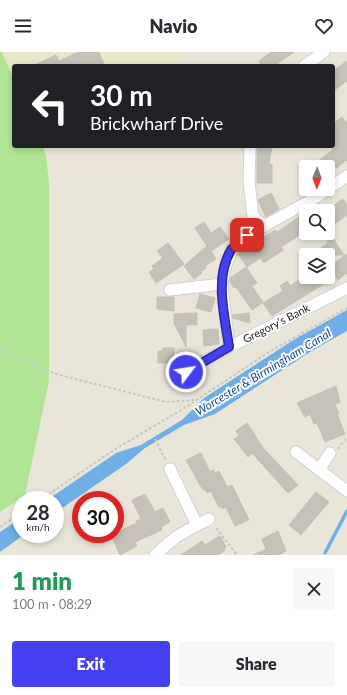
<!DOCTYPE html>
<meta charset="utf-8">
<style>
body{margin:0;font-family:Lato,sans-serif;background:#f7f7f7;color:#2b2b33;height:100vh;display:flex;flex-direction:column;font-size:15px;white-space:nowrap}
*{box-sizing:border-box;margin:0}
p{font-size:13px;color:#7c7c81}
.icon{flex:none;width:22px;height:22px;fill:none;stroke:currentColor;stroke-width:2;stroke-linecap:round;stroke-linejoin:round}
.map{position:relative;height:503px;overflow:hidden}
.drawer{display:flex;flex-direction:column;background:#fff;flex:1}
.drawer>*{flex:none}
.guide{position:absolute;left:12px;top:12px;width:323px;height:84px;border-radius:4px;box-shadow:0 2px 6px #0003;background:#202124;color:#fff;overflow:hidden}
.needle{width:26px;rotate:181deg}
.tools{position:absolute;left:299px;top:108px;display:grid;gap:8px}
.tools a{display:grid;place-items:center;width:36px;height:36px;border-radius:4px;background:#fff;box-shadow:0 2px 6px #0003;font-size:20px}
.speed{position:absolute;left:12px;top:439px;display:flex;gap:8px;font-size:20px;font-weight:700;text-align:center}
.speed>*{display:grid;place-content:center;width:52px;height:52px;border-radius:50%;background:#fff;box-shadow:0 2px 6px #0003;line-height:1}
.speed small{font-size:10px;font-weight:400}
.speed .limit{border:6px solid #d22;background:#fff;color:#111}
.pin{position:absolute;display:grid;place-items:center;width:34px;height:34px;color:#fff;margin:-17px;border-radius:8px;box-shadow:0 2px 6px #0006}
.me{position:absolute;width:44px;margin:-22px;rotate:59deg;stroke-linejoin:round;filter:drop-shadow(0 0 3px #0008)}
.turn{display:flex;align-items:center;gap:14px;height:84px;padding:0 12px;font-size:18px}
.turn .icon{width:52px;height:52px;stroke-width:2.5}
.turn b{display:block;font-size:28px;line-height:34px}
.round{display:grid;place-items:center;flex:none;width:42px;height:42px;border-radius:4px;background:#f7f7f7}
.overview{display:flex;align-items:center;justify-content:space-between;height:68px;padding:0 12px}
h1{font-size:24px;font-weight:800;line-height:30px;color:#1e9e55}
.button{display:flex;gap:8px;margin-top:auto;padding:8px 12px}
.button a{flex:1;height:46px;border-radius:4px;background:#4540ef;color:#fff;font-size:16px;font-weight:800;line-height:46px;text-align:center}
.button a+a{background:#f7f7f7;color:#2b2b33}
header{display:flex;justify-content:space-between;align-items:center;height:52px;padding:0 12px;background:#fff;font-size:18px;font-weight:800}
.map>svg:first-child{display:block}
</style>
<header><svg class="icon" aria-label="menu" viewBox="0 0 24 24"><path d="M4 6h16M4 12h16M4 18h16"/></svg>Navio<svg class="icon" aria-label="heart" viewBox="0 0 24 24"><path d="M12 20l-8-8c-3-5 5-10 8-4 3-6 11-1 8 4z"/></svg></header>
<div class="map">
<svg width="347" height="503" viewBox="0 0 347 503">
<rect width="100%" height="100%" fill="#e9e6d9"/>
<polygon fill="#eae7c9" points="2,0 188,0 169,14 14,14 14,28"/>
<polygon fill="#b1e594" points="0,0 2,0 14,28 14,94 42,94 46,103 49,132 49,329 25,443 0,460"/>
<g fill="#70aee7">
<polygon points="347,258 347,279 310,300 215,362 184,373 145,396 126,412 55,461 55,448 47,448 116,401 141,393 182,368 204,346 295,287"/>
<polygon points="21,466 21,482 25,482 0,500 0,480"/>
</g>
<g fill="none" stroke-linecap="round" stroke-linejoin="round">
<polyline stroke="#70aee7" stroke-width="3.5" points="325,501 347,459"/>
</g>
<g fill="#c4c2b9" stroke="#c4c2b3">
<polygon points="79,0 99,0 105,14 32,14 56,3 59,9"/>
<polygon points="271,0 294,0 274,14 262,14 259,9"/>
<polygon points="347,9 347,29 333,39 333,19"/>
<polygon points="342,65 347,71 347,108 328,122 328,115 310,115 333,98 333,72"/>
<polygon points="257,94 272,94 269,113 272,112 272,131 257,131"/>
<polygon points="271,141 279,157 266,165 258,148"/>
<polygon points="343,147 347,153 347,163 328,177 328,157"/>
<polygon points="299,165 306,175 306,179 281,195 283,198 264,211 260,206 247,215 238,202 275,178 277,180"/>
<polygon points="204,170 211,181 220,175 229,187 211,199 216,207 205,214 206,216 201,220 202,221 194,227 184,214 207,194 195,176"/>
<polygon points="328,179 344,203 311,203 328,191"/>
<polygon points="168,191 184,212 156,231 149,220 154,217 152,214 163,206 157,199"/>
<polygon points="347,202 347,221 338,228 329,215"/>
<polygon points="246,215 257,231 252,234 263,250 252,258 236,235 234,236 230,230 230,226"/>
<polygon points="303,225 335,225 272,264 263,251 283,239 280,234 287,229 290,234"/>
<polygon points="200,242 215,246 211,260 196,256"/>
<polygon points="157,245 174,245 174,259 157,257"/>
<polygon points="197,261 197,273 186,273 186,295 174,271 174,262"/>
<polygon points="249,261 250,271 233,266 232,263"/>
<polygon points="218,277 219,292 204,294 203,278"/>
<polygon points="163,296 174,296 174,311 158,311 158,299 163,299"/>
<polygon points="336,334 340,350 335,352 339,362 337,362 345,382 325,390 317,371 314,372 310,362 305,365 297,351"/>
<polygon points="247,371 264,397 298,433 288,441 252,401 248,405 234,387 239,384 236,379"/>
<polygon points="201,401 210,420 213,418 215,421 219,419 227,435 232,433 249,468 235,474 226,455 222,457 221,454 219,455 211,439 207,441 205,437 203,438 186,408"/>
<polygon points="316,440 329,450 301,483 289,473"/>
<polygon points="145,442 155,460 163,456 170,470 161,475 162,478 135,490 137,494 120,503 111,483 137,471 136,469 141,467 132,448"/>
<polygon points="278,479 286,499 279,503 253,503 266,497 262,487"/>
<polygon points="220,484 226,495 224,496 225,498 218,503 181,503 202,489 205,493"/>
</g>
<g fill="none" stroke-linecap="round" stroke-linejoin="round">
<g stroke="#cfcfe0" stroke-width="13">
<g id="minor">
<polyline points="304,14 324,0"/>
<polyline points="250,94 249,130 253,165 265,174"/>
<polyline points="170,238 222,232"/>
<polyline points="229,295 222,232 225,216 232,198 247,183 315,146 347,124"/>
<polyline points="186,320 229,295 347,236"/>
<polyline points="296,400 347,439"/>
<polyline points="319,418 330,401"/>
<polyline points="197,473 209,467"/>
<polyline points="155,503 176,485 197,473 170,417"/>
</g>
</g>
<g stroke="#c7c7c7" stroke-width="2" stroke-dasharray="3 2" stroke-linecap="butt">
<polyline points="0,298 56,322 166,350 196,348"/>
<polyline points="155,387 166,409"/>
<polyline points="338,397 347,385"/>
<polyline points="40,448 117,396 183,357 269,300 347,256"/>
<polyline points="0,475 21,461"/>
<polyline points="216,476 237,503"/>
</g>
<use href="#minor" stroke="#fff" stroke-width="11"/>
</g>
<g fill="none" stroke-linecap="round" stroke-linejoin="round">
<g stroke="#2d2a9b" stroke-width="10">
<path id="route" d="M186 320 229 295C225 265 214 226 231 198 235 193 242 188 247 183"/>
</g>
<use href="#route" stroke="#4540ef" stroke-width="7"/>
</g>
<g text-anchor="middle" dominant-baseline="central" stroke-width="4" stroke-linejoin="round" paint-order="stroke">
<g font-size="11" fill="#272727" stroke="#fff">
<text transform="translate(276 271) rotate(-27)">Gregory's Bank</text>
</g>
<g font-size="12" font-style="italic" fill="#144a8e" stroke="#fff">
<text transform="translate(263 320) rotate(-31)">Worcester &amp; Birmingham Canal</text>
</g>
</g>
</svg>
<div class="tools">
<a><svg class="needle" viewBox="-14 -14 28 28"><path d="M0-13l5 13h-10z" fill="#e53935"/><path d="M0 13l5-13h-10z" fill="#7c7c81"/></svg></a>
<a><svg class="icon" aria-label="search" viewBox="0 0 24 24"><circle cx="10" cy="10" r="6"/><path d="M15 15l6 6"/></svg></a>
<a><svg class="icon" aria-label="layers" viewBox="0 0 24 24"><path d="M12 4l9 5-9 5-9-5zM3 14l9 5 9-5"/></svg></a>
</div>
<div class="speed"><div>28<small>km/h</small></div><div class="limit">30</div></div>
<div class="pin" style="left:247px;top:183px;background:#d93025"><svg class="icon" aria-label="arrive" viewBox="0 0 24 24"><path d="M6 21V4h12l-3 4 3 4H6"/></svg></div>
<svg class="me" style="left:186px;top:320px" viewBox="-20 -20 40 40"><circle r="17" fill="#4540ef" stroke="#fff" stroke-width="3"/><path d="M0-11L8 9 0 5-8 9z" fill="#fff"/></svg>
<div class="guide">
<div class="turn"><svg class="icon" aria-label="left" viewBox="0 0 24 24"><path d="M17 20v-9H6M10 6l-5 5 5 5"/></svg><div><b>30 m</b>Brickwharf Drive</div></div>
</div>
</div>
<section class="drawer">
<div class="overview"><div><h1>1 min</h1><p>100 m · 08:29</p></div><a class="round"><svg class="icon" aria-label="close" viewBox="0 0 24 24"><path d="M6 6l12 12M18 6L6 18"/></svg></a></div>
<div class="button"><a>Exit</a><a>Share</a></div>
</section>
